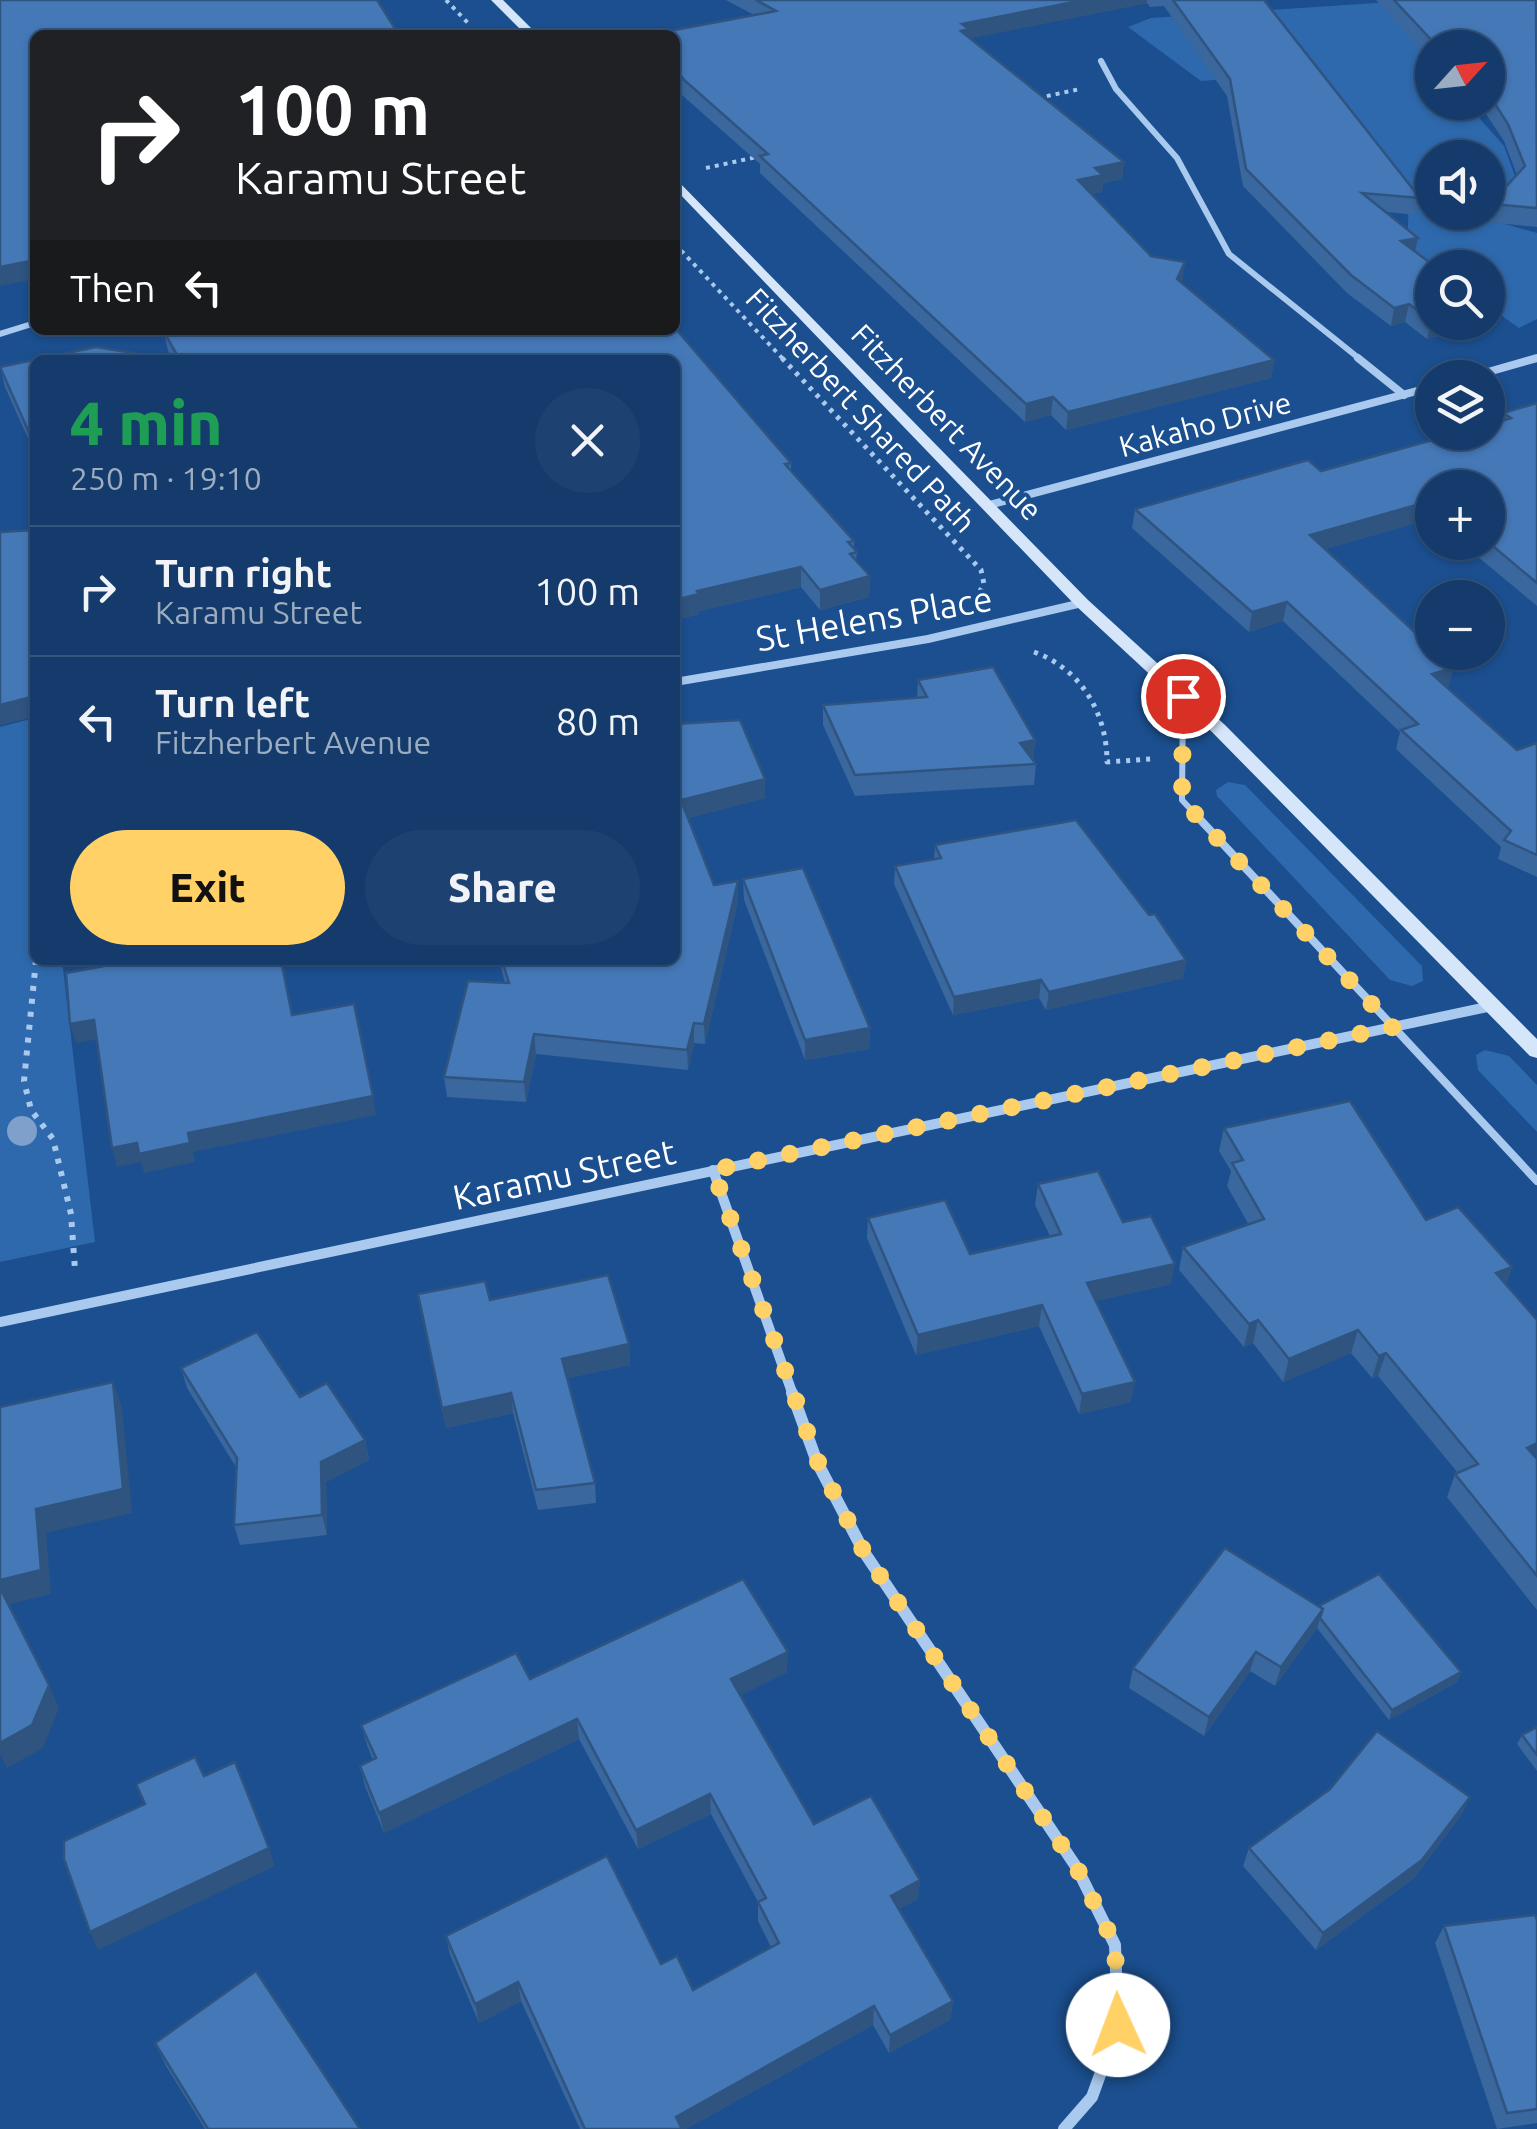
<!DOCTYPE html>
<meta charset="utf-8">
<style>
body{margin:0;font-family:Ubuntu,sans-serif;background:#1d4271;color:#f1f3f6;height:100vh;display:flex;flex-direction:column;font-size:38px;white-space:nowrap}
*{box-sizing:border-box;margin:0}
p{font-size:32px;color:#9dadc1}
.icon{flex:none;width:55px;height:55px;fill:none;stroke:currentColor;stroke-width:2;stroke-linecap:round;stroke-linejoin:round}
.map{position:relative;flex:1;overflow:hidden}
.panel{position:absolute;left:30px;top:355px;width:650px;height:610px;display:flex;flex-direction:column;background:#143b6b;border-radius:15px;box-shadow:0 2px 8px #0004,0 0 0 2px #33557e}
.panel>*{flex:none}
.guide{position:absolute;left:30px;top:30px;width:650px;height:305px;border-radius:15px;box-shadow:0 2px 8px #0004,0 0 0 2px #33557e;background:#202124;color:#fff;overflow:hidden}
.needle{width:65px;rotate:63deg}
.tools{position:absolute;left:1415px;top:30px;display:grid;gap:20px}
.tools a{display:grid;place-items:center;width:90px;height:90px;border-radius:50%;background:#143b6b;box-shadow:0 2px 8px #0004,0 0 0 2px #33557e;font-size:50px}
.pin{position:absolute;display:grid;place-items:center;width:85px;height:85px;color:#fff;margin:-42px;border:5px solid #fff;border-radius:50%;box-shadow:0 2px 10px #0007}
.me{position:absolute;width:110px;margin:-55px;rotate:358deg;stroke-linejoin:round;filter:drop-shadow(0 0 8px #0008)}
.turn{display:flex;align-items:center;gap:35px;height:210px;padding:0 40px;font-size:45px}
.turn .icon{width:130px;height:130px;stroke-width:2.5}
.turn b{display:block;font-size:70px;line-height:85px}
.then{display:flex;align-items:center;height:95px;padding:0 40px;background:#0003;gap:20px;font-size:38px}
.round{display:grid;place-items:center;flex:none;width:105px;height:105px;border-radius:52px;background:#1d4271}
.headline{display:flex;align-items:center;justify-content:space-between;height:170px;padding:0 40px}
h1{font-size:60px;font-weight:800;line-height:75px;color:#1e9e55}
.cta{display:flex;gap:20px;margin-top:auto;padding:20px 40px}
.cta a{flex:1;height:115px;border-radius:60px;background:#ffd166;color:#111;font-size:40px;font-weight:800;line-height:115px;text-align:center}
.cta a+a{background:#1d4271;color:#f1f3f6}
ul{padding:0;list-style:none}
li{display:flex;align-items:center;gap:30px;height:130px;padding:0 40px;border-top:2px solid #33557e}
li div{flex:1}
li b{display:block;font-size:38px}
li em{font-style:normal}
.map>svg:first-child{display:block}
</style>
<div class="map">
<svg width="1537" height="2129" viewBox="0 0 1537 2129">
<rect width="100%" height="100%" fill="#1b4f8f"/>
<g fill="#2e69ad" fill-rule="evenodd">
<path d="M1421 0H1537V57L1488 48H1432V102L1466 103 1504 146 1517 182 1487 219 1537 233V319L1519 328 1488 306V268L1434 267 1407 247 1409 201 1309 73 1201 81 1128 27 1151 18ZM1432 158H1488V212H1432Z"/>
<polygon points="35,718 35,960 62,960 95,1242 0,1262 0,727"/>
<polygon points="1228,782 1245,785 1422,966 1423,981 1412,986 1390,980 1217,796 1216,790"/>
<polygon points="1485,1050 1509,1056 1537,1085 1537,1132 1478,1070 1476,1055"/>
</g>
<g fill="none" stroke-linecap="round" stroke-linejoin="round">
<g stroke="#a9c9ee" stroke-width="4" stroke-dasharray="4 5" stroke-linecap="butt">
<polyline points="446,0 468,23"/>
<polyline points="1038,98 1080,89"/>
<polyline points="706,168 757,157"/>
<polyline points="675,244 784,360"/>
</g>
<g stroke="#a9c9ee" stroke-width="5" stroke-dasharray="4 6" stroke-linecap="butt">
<polyline points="782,358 981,570 984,584 980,591"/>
<path d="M1034 652C1081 669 1107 713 1107 762L1151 759"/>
</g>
<polyline stroke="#a9c9ee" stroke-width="6" stroke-dasharray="5 8" stroke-linecap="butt" points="36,960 24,1081 31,1110 53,1139 71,1214 75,1270"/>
<polyline stroke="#a9c9ee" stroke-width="6" points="1183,696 1182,800 1197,816"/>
<polyline stroke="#a9c9ee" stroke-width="8" points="1195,814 1537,1181"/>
<g stroke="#a9c9ee" stroke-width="6">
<polyline points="1101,61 1116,89 1177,158 1229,254 1361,360"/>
<polyline points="0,334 35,323"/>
<polyline points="1529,360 1537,358"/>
</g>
<g stroke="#a9c9ee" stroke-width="8">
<polyline points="1358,358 1404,395"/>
<polyline points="1467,378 1537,358"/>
<polyline points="989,505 1432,387"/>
<polyline points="675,682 928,639 1082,603"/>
</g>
<g stroke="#a9c9ee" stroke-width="10">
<polyline points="713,1170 793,1395"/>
<polyline points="0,1322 1492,1006"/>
</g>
<polyline stroke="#a9c9ee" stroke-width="12" points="792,1393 817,1462 864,1552 1077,1868 1115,1945 1118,2025 1092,2097 1064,2129"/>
<g fill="#d6e6fa" fill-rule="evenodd">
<polygon points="491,0 503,0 538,35 526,35"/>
<polygon points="675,178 1088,600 1225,725 1537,1039 1537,1058 1530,1056 1213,733 1076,606 675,189"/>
</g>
</g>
<circle fill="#7ea0ca" cx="22" cy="1131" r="15"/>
<g fill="#3a679d">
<polygon points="726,0 1264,0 1420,198 1416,215 1387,212 1418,238 1415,251 1432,322 1487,322 1486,324 1427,339 1405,322 1391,326 1347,293 1243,186 1227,96 1164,6 1150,7 1147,3 970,38 1124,162 1122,179 1103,183 1102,192 1091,194 1151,256 1185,262 1181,283 1274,360 1271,378 1066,430 1051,415 1025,422 760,173 760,164 683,96 675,82 675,35 664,35 664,32 754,15"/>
<polygon points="1376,0 1536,0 1537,227 1486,222 1490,204 1517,175 1504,141 1478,102 1488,102 1488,48 1432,48 1432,62"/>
<polygon points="675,314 677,316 677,330 791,463 791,471 854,541 854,549 857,552 856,561 870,576 869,597 820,610 801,587 699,611 699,614 675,620 675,360 35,360 35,454 5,387 0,367 96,347 172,359 168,351 164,332 173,330 675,330"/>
<polygon points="1537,403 1537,606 1460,542 1488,542 1432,488 1432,535 1416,523 1325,549 1453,668 1448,687 1447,687 1517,750 1537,743 1537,877 1498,859 1501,847 1396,749 1400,732 1283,621 1249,632 1132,528 1135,509 1321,471 1501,421 1503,413"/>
<polygon points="918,680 1035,740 1033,761 1036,764 1034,785 855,796 823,725 823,705 917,698"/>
<polygon points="675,724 765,798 688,818 714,885 738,901 705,1044 694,1043 688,1070 536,1054 526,1102 447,1097 444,1077 505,983 499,960 675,960"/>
<polygon points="935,845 1149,915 1186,960 1183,978 1046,1010 1039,998 953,1015 894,884 895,866 934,859"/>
<polygon points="743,879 870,1028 869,1049 805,1060 744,900"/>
<polygon points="1224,1128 1426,1220 1512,1267 1506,1284 1537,1320 1537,1610 1447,1497 1455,1474 1458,1473 1378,1376 1372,1378 1351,1353 1283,1382 1253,1343 1244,1347 1179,1270 1183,1247 1249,1225 1227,1186 1231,1171 1219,1151"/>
<polygon points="1038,1184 1123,1222 1171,1284 1096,1301 1131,1402 1079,1414 1039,1326 916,1355 867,1238 868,1218 970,1254 1050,1236 1035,1205"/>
<polygon points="418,1294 490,1300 629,1344 630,1365 567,1378 595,1483 596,1503 538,1510 513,1413 446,1428"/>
<polygon points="181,1368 300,1397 365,1440 369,1460 326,1482 327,1535 240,1545 234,1525 236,1467 187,1388"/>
<polygon points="1319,1606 1461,1672 1457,1682 1389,1720 1317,1628 1275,1686 1250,1671 1204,1736 1129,1688 1133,1668"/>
<polygon points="787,1672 741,1695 814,1824 918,1899 899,1909 953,2001 950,2020 889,2053 873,2025 686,2129 580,2129 521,2001 479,2023 450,1955 446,1936 661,1964 693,1990 771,1947 758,1921 758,1902 711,1814 638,1849 579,1739 384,1833 365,1786 360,1766 373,1760 367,1745 361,1725 530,1679"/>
<polygon points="1537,1727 1537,1771 1517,1744 1522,1735"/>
<polygon points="1470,1797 1461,1815 1414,1878 1316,1950 1243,1866 1249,1848"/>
<polygon points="1537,1920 1537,2123 1497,2129 1435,1943 1444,1926"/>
<polygon points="155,2043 360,2129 205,2129 166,2066"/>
</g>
<g fill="#305480">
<polygon points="1084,0 1147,0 1147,3 968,39 961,31 962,24"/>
<polygon points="1124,162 1122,179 1103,183 1102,192 1077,197 1078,180 1095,168"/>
<polygon points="1418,238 1414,255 1401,241"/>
<polygon points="35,260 35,279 0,286 0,267"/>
<polygon points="1185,262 1183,279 1174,297 1177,279"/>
<polygon points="1409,304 1405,322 1391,326 1394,308"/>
<polygon points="1431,321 1432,322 1487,322 1427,339"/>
<polygon points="1274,360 1271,378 1066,430 1068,412"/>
<polygon points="1053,397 1051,415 1025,422 1026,404"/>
<polygon points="1420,504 1416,523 1307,554 1310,535"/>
<polygon points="801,567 801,587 699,611 699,614 675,620 675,600 697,591"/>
<polygon points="870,576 869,597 820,610 820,590"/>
<polygon points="1287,602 1283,621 1249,632 1252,612"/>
<polygon points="1453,668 1448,687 1427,694 1432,674"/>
<polygon points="35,696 35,717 0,725 0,705"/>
<polygon points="1035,740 1033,761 1020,743"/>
<polygon points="765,779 765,798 682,820 681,800"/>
<polygon points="738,881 738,901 705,1044 704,1024"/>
<polygon points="1186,960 1183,978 1046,1010 1049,992"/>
<polygon points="1041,980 1039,998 953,1015 954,997"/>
<polygon points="94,1020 100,1039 76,1043 70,1024"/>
<polygon points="694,1023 694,1043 688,1070 687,1050"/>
<polygon points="870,1028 869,1049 805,1060 805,1040"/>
<polygon points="534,1034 536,1054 526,1102 524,1082"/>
<polygon points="373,1096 376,1115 193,1152 195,1162 144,1173 141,1162 117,1167 112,1148"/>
<polygon points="1175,1264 1171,1284 1084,1304 1087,1283"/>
<polygon points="1512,1267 1504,1290 1496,1273"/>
<polygon points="1042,1305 1039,1326 916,1355 918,1335"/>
<polygon points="1258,1320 1253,1343 1244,1347 1249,1324"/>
<polygon points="1358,1330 1351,1353 1283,1382 1289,1359"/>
<polygon points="629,1344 630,1365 564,1379 562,1359"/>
<polygon points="1386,1353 1378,1376 1372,1378 1379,1356"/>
<polygon points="113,1382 122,1407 132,1513 46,1533 51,1594 7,1605 0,1589 0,1580 36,1509"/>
<polygon points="1135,1382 1131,1402 1079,1414 1082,1394"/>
<polygon points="511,1393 513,1413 446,1428 442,1408"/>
<polygon points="365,1440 369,1460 326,1482 327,1535 322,1515 321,1462"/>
<polygon points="1537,1443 1537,1462 1527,1448"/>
<polygon points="1323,1609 1317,1628 1275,1686 1281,1667"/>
<polygon points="788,1652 787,1672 732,1700 731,1679"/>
<polygon points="1256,1652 1250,1671 1204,1736 1209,1717"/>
<polygon points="1461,1672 1457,1682 1389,1720 1392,1710"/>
<polygon points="49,1685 59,1708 43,1748 7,1768 0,1754 0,1743"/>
<polygon points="577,1719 579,1739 384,1833 379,1813"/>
<polygon points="710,1794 711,1814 638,1849 636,1830"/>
<polygon points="1470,1797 1461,1815 1414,1878 1316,1950 1323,1933"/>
<polygon points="269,1848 275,1866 98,1950 90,1932"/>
<polygon points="920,1880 918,1899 890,1915 891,1896"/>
<polygon points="518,1982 521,2001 479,2023 475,2004"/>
<polygon points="953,2001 950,2020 889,2053 890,2035"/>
<polygon points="874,2006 873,2025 686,2129 677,2129 676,2117"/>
</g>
<g fill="#4478b7" stroke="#305480" stroke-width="2.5">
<polygon points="0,0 377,0 394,27 401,35 35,35 35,260 0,267"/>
<polygon points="756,0 1084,0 962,24 969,29 961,31 1124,162 1095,168 1103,175 1078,180 1151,256 1185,262 1177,279 1274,360 1068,412 1053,397 1026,404 760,156 768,154 683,79 675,66 675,35 667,35 664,32 776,11"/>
<polygon points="1173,0 1264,0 1420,198 1362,193 1418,238 1401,241 1437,268 1432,268 1432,321 1409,304 1394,308 1351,275 1246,169 1230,79"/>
<polygon points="1394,0 1536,0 1537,208 1490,204 1525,166 1508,124 1488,93 1488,48 1439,48"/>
<polygon points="675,328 791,463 785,464 854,541 848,542 857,552 850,554 870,576 820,590 801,567 697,591 699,594 675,600 675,360 180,360 164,332 173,330 675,330"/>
<polygon points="96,347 177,360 35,360 35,446 0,367"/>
<polygon points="1537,403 1537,583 1488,542 1488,488 1432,488 1432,514 1420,504 1310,535 1432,648 1432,652 1437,652 1453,668 1432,674 1517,750 1537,743 1537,855 1504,840 1511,831 1401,730 1418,724 1287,602 1252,612 1135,509 1308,460 1321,471 1461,432 1488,432 1488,425 1511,418 1503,413"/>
<polygon points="35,530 35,696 0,705 0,532"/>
<polygon points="993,667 1035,740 1020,743 1036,764 855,775 823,705 927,697 918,680"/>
<polygon points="740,720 765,779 681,800 714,885 738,881 704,1024 694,1023 687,1050 534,1034 524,1082 444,1077 468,981 509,983 502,960 675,960 675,724"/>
<polygon points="1076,820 1149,915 1155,914 1186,960 1049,992 1041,980 954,997 895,866 941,858 935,845"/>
<polygon points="803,868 870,1028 805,1040 743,879"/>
<polygon points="137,960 281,960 292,1015 354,1004 373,1096 188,1133 190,1143 139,1154 137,1143 112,1148 94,1020 70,1024 66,973"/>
<polygon points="1350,1101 1426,1220 1458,1207 1512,1267 1496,1273 1537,1320 1537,1443 1527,1448 1537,1459 1537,1576 1455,1474 1478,1464 1386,1353 1379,1356 1358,1330 1289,1359 1258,1320 1249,1324 1183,1247 1264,1219 1232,1163 1243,1160 1224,1128"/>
<polygon points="1098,1171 1123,1222 1151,1216 1175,1264 1087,1283 1135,1382 1082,1394 1042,1305 918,1335 868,1218 945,1200 970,1254 1061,1234 1038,1184"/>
<polygon points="608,1275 629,1344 562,1359 595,1483 536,1490 511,1393 442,1408 418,1294 485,1281 490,1300"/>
<polygon points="257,1332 300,1397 327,1383 365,1440 321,1462 322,1515 234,1525 237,1458 181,1368"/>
<polygon points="113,1382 123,1489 36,1509 41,1570 0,1580 0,1407"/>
<polygon points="1225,1548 1323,1609 1281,1667 1256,1652 1209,1717 1133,1668"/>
<polygon points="1379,1574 1461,1672 1392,1710 1320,1618 1323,1609 1319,1606"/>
<polygon points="743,1579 788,1652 731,1679 814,1824 871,1796 920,1880 891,1896 953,2001 890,2035 874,2006 676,2117 682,2129 585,2129 518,1982 475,2004 446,1936 607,1856 661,1964 677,1956 693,1990 779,1943 758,1902 766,1898 710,1794 636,1830 577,1719 379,1813 360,1766 376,1758 361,1725 516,1653 530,1679"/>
<polygon points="0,1588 49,1685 32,1725 0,1743"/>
<polygon points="1537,1727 1537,1755 1522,1735"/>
<polygon points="1377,1731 1470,1797 1422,1860 1323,1933 1249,1848 1330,1789"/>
<polygon points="195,1757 204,1776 235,1762 269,1848 90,1932 64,1859 64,1841 145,1804 136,1784"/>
<polygon points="1535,1915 1537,1920 1537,2109 1507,2113 1444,1926"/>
<polygon points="256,1971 360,2129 208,2129 155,2043"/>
</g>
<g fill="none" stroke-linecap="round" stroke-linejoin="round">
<polyline stroke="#ffd166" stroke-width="18" stroke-dasharray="0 32.4" points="1118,2025 1115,1945 1077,1868 864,1552 818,1462 713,1170 1393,1027 1182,800 1183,696"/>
</g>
<g text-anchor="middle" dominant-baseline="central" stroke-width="8" stroke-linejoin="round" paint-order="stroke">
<g font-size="30" fill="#fff" stroke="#1b4f8f">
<text transform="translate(861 410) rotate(47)">Fitzherbert Shared Path</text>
<text transform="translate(947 422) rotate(46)">Fitzherbert Avenue</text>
<text transform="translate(1205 424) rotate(-15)">Kakaho Drive</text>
</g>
<g font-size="35" fill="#fff" stroke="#1b4f8f">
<text transform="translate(874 618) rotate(-10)">St Helens Place</text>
<text transform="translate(564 1174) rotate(-12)">Karamu Street</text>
</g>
</g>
</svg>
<div class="tools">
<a><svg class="needle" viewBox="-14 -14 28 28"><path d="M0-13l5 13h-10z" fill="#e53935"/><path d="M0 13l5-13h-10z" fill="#9dadc1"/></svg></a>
<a><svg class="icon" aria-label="sound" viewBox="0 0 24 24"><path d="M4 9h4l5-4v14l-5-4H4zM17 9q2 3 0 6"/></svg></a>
<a><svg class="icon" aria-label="search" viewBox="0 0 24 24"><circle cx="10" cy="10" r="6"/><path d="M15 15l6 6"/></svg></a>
<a><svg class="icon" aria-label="layers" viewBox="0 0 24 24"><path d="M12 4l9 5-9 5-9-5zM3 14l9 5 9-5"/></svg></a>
<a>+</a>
<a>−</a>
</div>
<div class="pin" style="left:1183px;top:696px;background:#d93025"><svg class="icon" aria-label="arrive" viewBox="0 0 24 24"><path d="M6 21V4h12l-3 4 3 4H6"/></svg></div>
<svg class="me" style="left:1118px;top:2025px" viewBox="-20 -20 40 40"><circle r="19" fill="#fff"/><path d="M0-13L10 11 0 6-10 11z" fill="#ffd166"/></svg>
<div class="guide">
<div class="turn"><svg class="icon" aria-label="right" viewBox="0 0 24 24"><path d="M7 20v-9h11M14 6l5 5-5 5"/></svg><div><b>100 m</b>Karamu Street</div></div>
<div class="then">Then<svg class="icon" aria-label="left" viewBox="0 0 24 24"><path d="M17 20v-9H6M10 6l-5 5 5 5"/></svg></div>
</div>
<section class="panel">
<div class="headline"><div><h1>4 min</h1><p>250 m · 19:10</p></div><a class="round"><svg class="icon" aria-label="close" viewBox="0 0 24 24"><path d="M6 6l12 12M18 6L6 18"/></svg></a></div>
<ul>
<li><svg class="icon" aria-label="right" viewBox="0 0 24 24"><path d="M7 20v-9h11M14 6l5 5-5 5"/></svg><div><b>Turn right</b><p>Karamu Street</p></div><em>100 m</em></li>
<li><svg class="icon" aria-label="left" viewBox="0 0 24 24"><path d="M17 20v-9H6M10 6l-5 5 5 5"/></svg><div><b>Turn left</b><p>Fitzherbert Avenue</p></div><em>80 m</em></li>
</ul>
<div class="cta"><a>Exit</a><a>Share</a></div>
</section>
</div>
